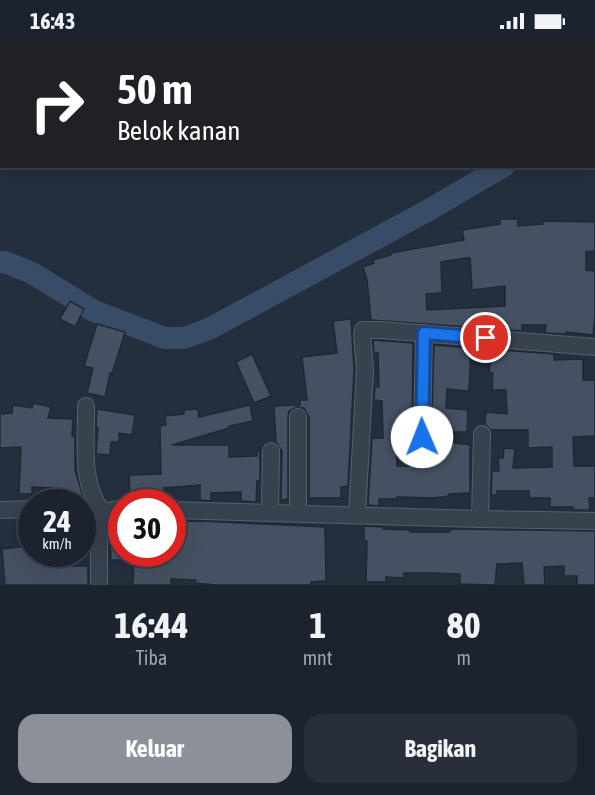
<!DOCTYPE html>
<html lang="id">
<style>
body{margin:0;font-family:"Asap Condensed",sans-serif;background:#282f3a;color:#f1f3f6;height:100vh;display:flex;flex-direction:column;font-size:22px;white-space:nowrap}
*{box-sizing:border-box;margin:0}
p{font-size:20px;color:#a0a4aa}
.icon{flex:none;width:33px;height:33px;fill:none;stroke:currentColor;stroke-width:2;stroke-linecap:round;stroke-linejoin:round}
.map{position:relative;height:543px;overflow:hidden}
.side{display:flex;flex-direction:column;background:#1b232e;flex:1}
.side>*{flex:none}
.hud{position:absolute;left:0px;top:0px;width:596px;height:126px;box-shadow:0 6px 24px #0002,0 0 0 2px #39404a;background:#202124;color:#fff;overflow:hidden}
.speed{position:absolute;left:18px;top:447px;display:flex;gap:12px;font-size:30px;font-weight:700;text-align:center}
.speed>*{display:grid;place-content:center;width:78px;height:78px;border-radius:50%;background:#1b232e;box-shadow:0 6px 24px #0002,0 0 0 2px #39404a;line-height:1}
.speed small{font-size:15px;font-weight:400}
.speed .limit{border:9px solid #d22;background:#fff;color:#111}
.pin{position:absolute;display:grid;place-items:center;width:51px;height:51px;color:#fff;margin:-26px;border:3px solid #fff;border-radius:50%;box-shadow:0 2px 6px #0007}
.me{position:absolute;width:66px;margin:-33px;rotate:359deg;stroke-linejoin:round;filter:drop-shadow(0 0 4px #0008)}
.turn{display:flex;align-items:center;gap:21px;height:126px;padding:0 18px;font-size:27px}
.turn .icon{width:78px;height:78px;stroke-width:2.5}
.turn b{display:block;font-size:42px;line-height:51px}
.eta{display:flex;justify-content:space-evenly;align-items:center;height:102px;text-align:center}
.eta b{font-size:36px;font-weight:700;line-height:42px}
.cta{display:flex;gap:12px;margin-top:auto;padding:12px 18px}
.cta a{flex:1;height:69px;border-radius:18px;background:#8c9099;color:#fff;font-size:24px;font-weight:700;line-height:69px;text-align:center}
.cta a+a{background:#282f3a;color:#f1f3f6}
.status{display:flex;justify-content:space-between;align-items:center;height:42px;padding:0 30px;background:#1b232e;direction:ltr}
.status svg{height:16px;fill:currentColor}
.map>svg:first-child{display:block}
</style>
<div class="status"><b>16:43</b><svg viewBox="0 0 49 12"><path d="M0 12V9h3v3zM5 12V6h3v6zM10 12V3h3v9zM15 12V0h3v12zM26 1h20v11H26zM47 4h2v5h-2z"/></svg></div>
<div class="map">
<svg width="595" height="543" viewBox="0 0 595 543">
<rect width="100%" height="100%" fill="#242f3e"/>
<polygon fill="#394c67" points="373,0 565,0 568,1 375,2"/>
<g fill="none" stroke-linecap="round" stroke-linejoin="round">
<polyline stroke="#394c67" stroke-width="22" points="0,220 5,220 32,231 94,269 165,296 184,296 209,287 427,169 504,124"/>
</g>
<g fill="#455162" stroke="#1f2835" stroke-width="1.5" fill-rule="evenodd">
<path d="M500 177H518V184L543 182V179L595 180V209L586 210V228L595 229V274L593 293 566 290V292L545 291 546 283H522V289L371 278 367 238 363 225 374 221 373 218 391 213V211L464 198 462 188 500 182ZM466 216H470L472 248 505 244V264L427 268 426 252 442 251 441 220Z"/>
<polygon points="70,259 84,267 75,285 60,277"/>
<polygon points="351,277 354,328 348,444 341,445 341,456 309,456 309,375 304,366 297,365 289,369 288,374 288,457 281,458 282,409 276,400 274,364 300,363 300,358 307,358 302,315 337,311 333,279"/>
<polygon points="97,282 125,290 112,332 110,331 105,355 87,351 93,326 84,324"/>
<polygon points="373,298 413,301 412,396 396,396 397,424 419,424 419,405 427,404 431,400 434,303 471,306 469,349 447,347 446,366 468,368 467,390 450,390 450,400 470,403 470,451 449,452 449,454 434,456 397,455 397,457 379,457 379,464 368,463 372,396 383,396 382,359 374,358 375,345 379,345 378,311 374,311"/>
<polygon points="501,308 554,312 554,318 583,317 583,338 595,338 595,394 573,395 574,424 595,424 595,456 589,456 590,468 573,468 573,465 550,465 550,456 529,456 529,449 497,449 497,453 491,453 492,429 499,429 498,416 503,416 504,406 515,407 513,426 552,425 552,405 528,406 528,388 491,388 485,382 486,370 507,372 506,348 492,348 493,331 489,330 491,314 501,315"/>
<polygon points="252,312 271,354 254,361 236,320"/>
<polygon points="33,361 51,365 48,376 73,377 72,394 75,394 75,429 85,460 74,460 74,453 51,452 52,446 32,445 32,452 19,452 21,405 0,406 0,372 12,371 13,363 32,366"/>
<polygon points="250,363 253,379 229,384 229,386 172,403 229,403 229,415 257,414 257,409 260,409 260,439 257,439 256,460 241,459 241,450 211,451 211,459 200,458 200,443 164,446 164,456 130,458 129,433 161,432 160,384 166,383 165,374 184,372 184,368 198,367 199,375"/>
<polygon points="97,367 135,373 132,393 119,391 119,400 111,400 110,413 96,412 98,386 96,385"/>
<polygon points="82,467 89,468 92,472 88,505 82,505"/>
<polygon points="122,477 122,518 111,518 110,497 112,479"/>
<polygon points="201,479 325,485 326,539 311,540 311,543 216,543 195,541 196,538 171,537 171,543 133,543 134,512 172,512 172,480"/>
<polygon points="364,484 383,485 383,487 410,488 410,490 450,490 450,487 595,489 595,543 577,543 577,534 564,534 564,524 544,525 545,543 524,543 522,521 497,522 495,543 460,542 460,532 431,531 404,531 404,536 386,535 386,540 366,540 367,499 364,499"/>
<polygon points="29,504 30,512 58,512 57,524 88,524 88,543 5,543 2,507"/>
</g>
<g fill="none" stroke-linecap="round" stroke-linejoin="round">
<g stroke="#565f6c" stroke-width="18">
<g id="minor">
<path d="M86 364C87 399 79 441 103 470"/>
<polyline points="422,395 424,291"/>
<polyline points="0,468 32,467"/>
<polyline points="172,468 480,477 595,479"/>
<polyline points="270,469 271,409"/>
<polyline points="103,470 122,466"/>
<polyline points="298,471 298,375"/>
<polyline points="357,473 365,328 362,293 363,288 381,288 595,305"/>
<polyline points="480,477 482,392"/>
<polyline points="99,543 99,496 103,470"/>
</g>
</g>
<use href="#minor" stroke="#38414e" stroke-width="16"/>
</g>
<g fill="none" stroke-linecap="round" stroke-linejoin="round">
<g stroke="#114b97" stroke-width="15">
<polyline id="route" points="422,395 424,291 486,296"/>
</g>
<use href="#route" stroke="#1a73e8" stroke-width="10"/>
</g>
</svg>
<div class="speed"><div>24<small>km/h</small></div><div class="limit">30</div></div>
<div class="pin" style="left:486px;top:296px;background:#d93025"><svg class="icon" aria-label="arrive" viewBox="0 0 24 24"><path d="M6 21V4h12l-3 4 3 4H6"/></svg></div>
<svg class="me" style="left:422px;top:395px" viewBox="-20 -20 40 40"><circle r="19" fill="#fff"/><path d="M0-13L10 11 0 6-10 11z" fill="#1a73e8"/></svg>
<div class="hud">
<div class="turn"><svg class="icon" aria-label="right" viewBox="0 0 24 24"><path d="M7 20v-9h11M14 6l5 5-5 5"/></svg><div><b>50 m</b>Belok kanan</div></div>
</div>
</div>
<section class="side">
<div class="eta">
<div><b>16:44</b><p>Tiba</p></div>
<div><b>1</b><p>mnt</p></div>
<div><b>80</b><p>m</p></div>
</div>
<div class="cta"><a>Keluar</a><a>Bagikan</a></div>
</section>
